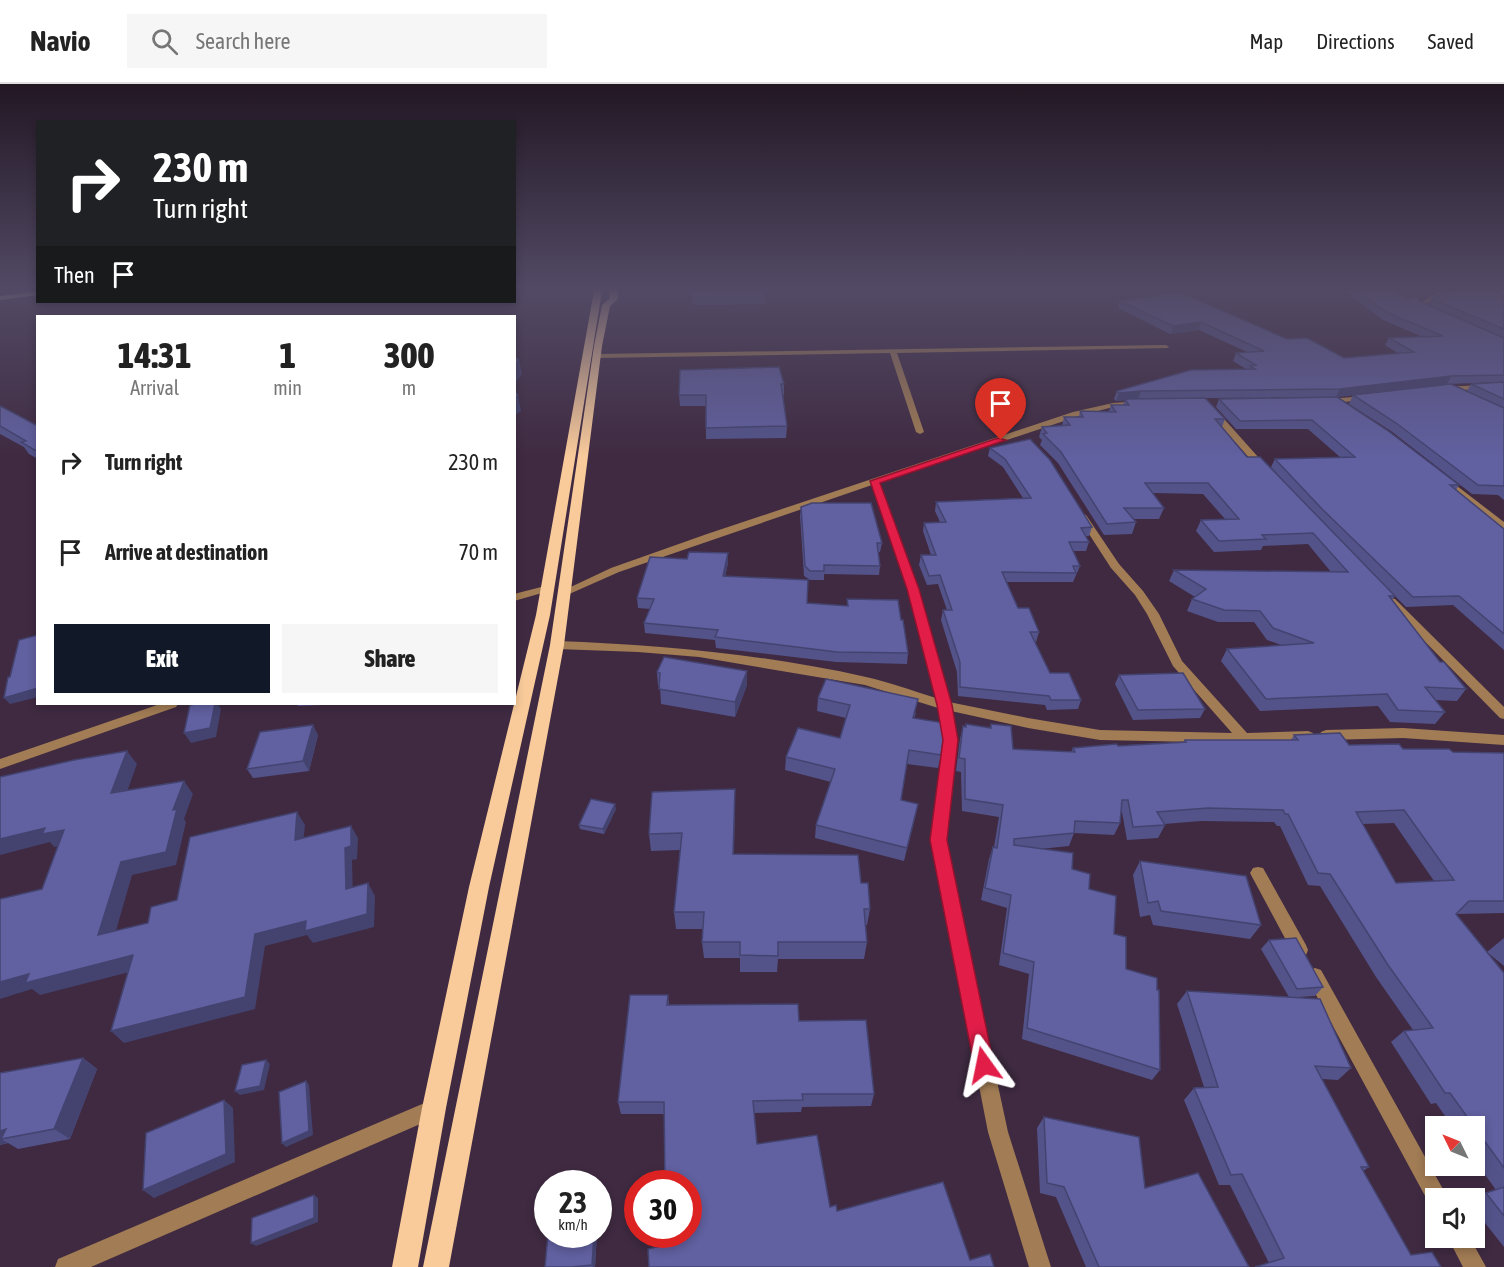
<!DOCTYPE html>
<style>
body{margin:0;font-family:"Asap Condensed",sans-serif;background:#f6f6f6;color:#222;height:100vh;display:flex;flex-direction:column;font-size:22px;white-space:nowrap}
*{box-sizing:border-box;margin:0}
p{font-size:20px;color:#767676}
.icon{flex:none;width:33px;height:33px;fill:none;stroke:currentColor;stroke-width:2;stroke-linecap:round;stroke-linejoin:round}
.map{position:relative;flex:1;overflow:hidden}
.sheet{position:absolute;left:36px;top:231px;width:480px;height:390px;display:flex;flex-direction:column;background:#fff;border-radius:0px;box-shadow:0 3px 9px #0003}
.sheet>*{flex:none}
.hud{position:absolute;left:36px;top:36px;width:480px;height:183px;border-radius:0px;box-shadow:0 3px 9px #0003;background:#202124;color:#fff;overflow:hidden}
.needle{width:39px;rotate:313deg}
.buttons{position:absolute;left:1425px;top:1032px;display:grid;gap:12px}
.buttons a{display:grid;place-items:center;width:60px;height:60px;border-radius:0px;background:#fff;box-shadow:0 3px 9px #0003;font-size:30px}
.speed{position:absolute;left:534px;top:1086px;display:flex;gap:12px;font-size:30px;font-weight:700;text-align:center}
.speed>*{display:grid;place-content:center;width:78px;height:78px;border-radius:50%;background:#fff;box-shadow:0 3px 9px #0003;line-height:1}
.speed small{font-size:15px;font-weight:400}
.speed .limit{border:9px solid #d22;background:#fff;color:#111}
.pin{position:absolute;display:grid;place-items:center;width:51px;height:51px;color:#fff;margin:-62px -26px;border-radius:50% 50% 50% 0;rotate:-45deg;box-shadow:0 0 6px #0007}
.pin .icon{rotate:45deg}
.me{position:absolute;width:66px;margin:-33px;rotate:348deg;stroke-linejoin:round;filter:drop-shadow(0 0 4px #0008)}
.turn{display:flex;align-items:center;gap:21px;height:126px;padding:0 18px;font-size:27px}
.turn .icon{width:78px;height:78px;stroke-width:2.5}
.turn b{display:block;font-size:42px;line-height:51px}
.then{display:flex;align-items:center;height:57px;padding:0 18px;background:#0003;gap:12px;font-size:22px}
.eta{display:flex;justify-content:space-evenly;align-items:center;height:102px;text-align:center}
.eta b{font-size:36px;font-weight:800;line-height:42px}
.button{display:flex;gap:12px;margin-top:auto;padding:12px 18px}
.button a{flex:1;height:69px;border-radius:0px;background:#111827;color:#fff;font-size:24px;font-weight:800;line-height:69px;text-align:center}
.button a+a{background:#f6f6f6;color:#222}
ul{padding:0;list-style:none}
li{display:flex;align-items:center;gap:18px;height:90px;padding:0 18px}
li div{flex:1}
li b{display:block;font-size:22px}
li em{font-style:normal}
header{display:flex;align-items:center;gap:36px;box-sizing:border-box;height:84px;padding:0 30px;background:#fff;border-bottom:2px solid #e0e0e0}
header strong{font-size:28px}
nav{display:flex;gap:33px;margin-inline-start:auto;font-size:21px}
.search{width:420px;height:54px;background:#f6f6f6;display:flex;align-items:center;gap:15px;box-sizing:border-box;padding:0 21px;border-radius:0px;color:#767676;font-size:22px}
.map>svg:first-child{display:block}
</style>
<header>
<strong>Navio</strong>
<div class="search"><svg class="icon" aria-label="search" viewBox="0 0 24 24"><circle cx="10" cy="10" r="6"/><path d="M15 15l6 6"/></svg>Search here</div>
<nav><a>Map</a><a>Directions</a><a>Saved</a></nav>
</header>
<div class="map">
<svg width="1504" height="1183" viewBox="0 0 1504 1183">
<rect width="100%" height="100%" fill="#3f2a41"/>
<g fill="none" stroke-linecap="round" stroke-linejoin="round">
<g fill="#a17c54" fill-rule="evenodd">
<polygon points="1440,207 1447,207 1423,222 1431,227 1431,229 1427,229 1416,222"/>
<polygon points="1166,261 1169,263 1168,264 897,269 924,348 920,350 916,348 890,269 597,274 594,272 597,270"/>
<polygon points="1504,300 1504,304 1443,307 1439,305 1443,303"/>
<polygon points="1367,312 1371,314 1370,316 1327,319 1323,317 1327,315"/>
<path d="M1139 317H1142V321L1113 323 1079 332 880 398 918 505 949 618 1028 634 1100 646 1232 649 1173 582 1147 530 1135 511 1111 484 1078 433 1083 430 1086 431 1119 480 1143 507 1159 530 1182 577 1247 649 1308 647 1313 649 1314 652 1313 655 1308 657 1244 659 1100 656 1028 644 951 627 958 656 945 756 1008 1048 1051 1183H1029L988 1048 931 756 944 656 938 624 865 601 699 573 638 568 557 565 551 561 557 557C661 561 764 570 866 593 889 598 913 607 936 614L908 505 872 401 619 488 567 511H559L558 509 611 484 707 450 1073 328 1113 319Z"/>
<polygon points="1211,327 1217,327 1267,383 1267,387 1261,387 1211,331"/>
<polygon points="1444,392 1504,438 1504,446 1441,397 1441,393"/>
<polygon points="545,502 549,503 550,505 549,507 514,517 514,510"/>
<polygon points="1391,514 1395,515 1504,623 1504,635 1500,634 1387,519 1386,517 1387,515"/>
<polygon points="160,620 178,620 176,623 0,685 0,675"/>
<polygon points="1403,644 1504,651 1504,661 1403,654 1326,656 1321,654 1320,651 1321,648 1326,646"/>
<polygon points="1258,783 1263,784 1306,861 1308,866 1306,871 1300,873 1294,871 1250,789 1253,784"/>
<polygon points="1315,884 1321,886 1444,1107 1447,1114 1436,1114 1436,1124 1430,1121 1309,898 1307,892 1309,886"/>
<polygon points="434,1015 441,1017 443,1024 441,1031 91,1183 55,1183 58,1175"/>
<polygon points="1448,1154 1470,1154 1486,1183 1463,1183"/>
</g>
<polygon fill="#dfa462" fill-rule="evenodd" points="1493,207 1504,207 1504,211 1494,208"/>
<g fill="#f9cb9b" fill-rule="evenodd">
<polygon points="594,207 602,207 550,531 489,803 446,1024 418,1183 392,1183 422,1024 469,803 536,531"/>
<polygon points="610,207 618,207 617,216 610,222 602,262 564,561 449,1183 423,1183 550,561 594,262 602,221 609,215"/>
</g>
<polygon fill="#f6e0c8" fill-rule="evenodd" points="38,207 38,211 0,216 0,212"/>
</g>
<g fill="#53538a" fill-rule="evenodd">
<polygon points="690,207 764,207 765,220 693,221"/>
<polygon points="1345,207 1395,207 1408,215 1419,217 1429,221 1432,215 1504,210 1504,298 1447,300 1336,313 1205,314 1225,335 1222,343 1247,373 1290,404 1271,383 1275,375 1340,373 1308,345 1236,345 1216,323 1219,315 1337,313 1459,401 1456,406 1504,445 1504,566 1453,521 1406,523 1376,493 1395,512 1392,516 1440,578 1466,605 1457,617 1435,616 1445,628 1435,640 1390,638 1378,622 1260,627 1221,577 1227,565 1281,561 1267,556 1254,538 1218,538 1187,527 1192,515 1195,513 1169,497 1174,486 1331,488 1308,460 1263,462 1261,466 1214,468 1196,447 1201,436 1225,435 1203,410 1153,409 1164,424 1159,435 1133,435 1136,438 1132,450 1104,451 1058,379 1040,361 1042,356 1039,353 1042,343 1062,342 1064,333 1079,333 1080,327 1109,327 1111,321 1123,321 1125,316 1116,317 1114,315 1117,307 1246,285 1233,277 1236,269 1247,268 1199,246 1170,250 1118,224 1120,217 1287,255 1344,274 1399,270 1385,261 1389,254 1423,253 1383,236"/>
<polygon points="1504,298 1504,416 1498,411 1472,410 1391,347 1349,320 1353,311 1467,307 1471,300"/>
<polygon points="784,300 784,311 783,311 787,342 786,354 706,355 706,322 680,322 679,311"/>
<polygon points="0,322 38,342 38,375 29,370 24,363 0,350"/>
<polygon points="1030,355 1092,443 1089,452 1086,452 1089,458 1086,467 1073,467 1080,482 1073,498 1006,498 1018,524 1039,548 1036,558 1035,558 1050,589 1081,616 1078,625 1047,626 1045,621 958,612 957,588 941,536 943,526 947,526 938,500 927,501 919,481 921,471 931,471 923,447 924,439 940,438 935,427 936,418 1023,414 1003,383 988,372 990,364"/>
<polygon points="801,423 882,459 880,468 878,468 880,482 879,491 824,490 824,496 810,496 804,492 800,432"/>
<polygon points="728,479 725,493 807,519 847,522 847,515 901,536 908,569 907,580 836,578 716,564 715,556 645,549 644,539 650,525 638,524 637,514"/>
<polygon points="657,588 747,601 735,633 661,620 660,602 658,602"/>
<polygon points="1119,591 1205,625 1200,634 1133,636 1115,600"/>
<polygon points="818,614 916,629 914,634 941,671 938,684 907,680 901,716 918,720 904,777 815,754 816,741 831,698 785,686 786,673 840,654 846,634 817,627"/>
<polygon points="297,620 347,620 298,622"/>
<path d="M991 640 1013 665 1071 668 1073 664 1183 658 1185 656H1291L1294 651 1349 661 1453 668 1504 669V829L1456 830 1504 889V1163L1474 1125V1115L1486 1109 1496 1106 1474 1075V1042H1452L1436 1019 1431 1020 1391 958 1404 947 1413 946 1376 893 1320 802 1308 801 1280 742H1277L1274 738 1201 737 1164 740 1165 741 1158 754 1127 756 1122 728H1121L1120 739 1114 751 1074 749 1069 762 1040 765 1072 785 1089 805 1114 850 1160 986 1152 996 1022 955 1029 890 999 881 1007 824 981 816 989 775 993 763H994L999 733 962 727 961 688 956 687 960 655 963 642 990 644ZM1394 739 1434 797 1396 799 1362 740Z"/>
<polygon points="318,651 309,687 253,694 247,685"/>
<polygon points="735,705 734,770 861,799 870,825 867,841 865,841 867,858 864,875 778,875 777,888 740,888 740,874 704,874 702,858 703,845 676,845 674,828 680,766 651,767 649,750"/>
<polygon points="616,725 604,750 580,745 579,741"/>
<polygon points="1140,777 1261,841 1250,855 1153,841 1150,831 1140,833 1133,791"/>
<polygon points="1504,854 1504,882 1487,868"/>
<polygon points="1269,856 1323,903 1315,912 1297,913 1351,984 1338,996 1322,995 1369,1083 1363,1087 1411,1171 1269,1179 1230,1101 1219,1101 1184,1016 1194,1004 1204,1003 1177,920 1187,907 1289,913 1261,865"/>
<polygon points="668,911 669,921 799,937 874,1010 871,1022 802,1023 801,1028 754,1029 757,1060 830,1123 837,1127 970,1176 665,1161 664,1030 621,1030 618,1018"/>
<polygon points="83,974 97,985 70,1055 18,1065 8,1059 0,1061 0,989"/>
<polygon points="1044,1033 1145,1104 1249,1183 1086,1183 1056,1113 1040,1109 1037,1044"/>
<polygon points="548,1150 597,1150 595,1183 545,1183"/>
</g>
<g fill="#444370">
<polygon points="1201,238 1199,246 1170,250 1173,242"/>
<polygon points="519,276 522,290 514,300 514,281"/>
<polygon points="1451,292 1447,300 1336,313 1340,305"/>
<polygon points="1141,307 1138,315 1116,317 1119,309"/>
<polygon points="518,311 521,327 514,332 514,314"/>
<polygon points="728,469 728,479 723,503 723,492"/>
<polygon points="747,587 747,601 735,633 735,618"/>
<polygon points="38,604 38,613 10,620 4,614"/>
<polygon points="215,620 218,620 221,625 216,653 191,659 184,649"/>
<polygon points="313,641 318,651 309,687 303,677"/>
<polygon points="127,667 137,680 122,722 111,709"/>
<polygon points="184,697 193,710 184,735 186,738 176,781 132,791 111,864 98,851 121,778 173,726"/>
<polygon points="735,705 735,722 733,787 733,770"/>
<polygon points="615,720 616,725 604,750 603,745"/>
<polygon points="297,728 305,741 302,769 295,756"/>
<polygon points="351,742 358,754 357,775 352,776 353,817 346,805 345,764"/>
<polygon points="45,744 64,746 75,759 54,763 50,758 0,771 0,755"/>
<polygon points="368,799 375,812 374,843 313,859 307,851 265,862 255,925 124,959 111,947 255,850"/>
<polygon points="133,871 145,884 40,911 32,905 0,915 0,898 29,890"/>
<polygon points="83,974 97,985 70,1055 54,1045"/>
<polygon points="266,976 270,980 264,1006 240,1011 235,1007"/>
<polygon points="306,997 309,1001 313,1051 286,1063 282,1059"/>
<polygon points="224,1016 233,1024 235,1078 154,1114 143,1106"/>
<polygon points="6,1045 1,1055 8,1059 0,1061 0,1047"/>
<polygon points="314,1111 318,1114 318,1138 256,1162 251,1159"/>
<polygon points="594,1150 597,1150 595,1183 593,1183 592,1181"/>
</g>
<g fill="#6160a0" stroke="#444370" stroke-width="1.5" fill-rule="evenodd">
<polygon points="691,207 764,207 765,212 693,213"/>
<polygon points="1357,207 1395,207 1408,215 1418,213 1419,217 1504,254 1504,291 1451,292 1340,305 1141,307 1119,309 1117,307 1191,286 1255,285 1250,282 1256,281 1236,269 1264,267 1201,238 1173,242 1120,217 1179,208 1287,255 1307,254 1344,274 1414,268 1389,254 1443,252 1386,228"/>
<polygon points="1458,207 1494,207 1504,210 1504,245 1432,215 1440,210"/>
<polygon points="514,272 519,276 514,281"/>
<polygon points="779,283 784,300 781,300 787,342 706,344 706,311 679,311 680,286"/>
<polygon points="1504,298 1504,315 1471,300"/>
<polygon points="1451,300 1504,324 1504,402 1478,401 1396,339 1353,311"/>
<polygon points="514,306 518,311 514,314"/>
<polygon points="1337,313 1387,346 1459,401 1450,401 1504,445 1504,550 1459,512 1413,513 1323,426 1275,375 1355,373 1312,336 1240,337 1219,315"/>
<polygon points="1205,314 1225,335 1215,335 1247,373 1260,373 1395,512 1389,512 1440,578 1444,578 1466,605 1425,603 1445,628 1398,626 1387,610 1266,615 1227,565 1314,559 1273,544 1260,527 1224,526 1192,515 1206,505 1174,486 1348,488 1313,449 1262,451 1266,455 1219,457 1201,436 1239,435 1208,399 1145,399 1164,424 1124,424 1136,438 1107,440 1061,368 1043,350 1047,349 1042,343 1070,341 1064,333 1083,333 1080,327 1116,328 1111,321 1129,321 1125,315"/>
<polygon points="0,322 38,342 38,368 21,358 26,357 0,342"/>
<polygon points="1030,355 1050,376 1092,443 1081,444 1089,458 1069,458 1080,482 1073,482 1076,489 1002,488 1018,524 1029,524 1039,548 1030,548 1050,589 1069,589 1081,616 1051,616 1049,612 960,603 960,578 943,526 952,526 940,491 929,492 921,471 936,471 924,439 946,438 936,418 1031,414 1005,375 990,364"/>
<polygon points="812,419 871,419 882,459 877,459 880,482 824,481 824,487 810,487 805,482 801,423"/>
<polygon points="689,468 728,469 723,492 808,496 807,519 848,522 847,515 898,516 901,536 903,536 908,569 837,568 715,553 718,546 644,539 654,515 637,514 650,473 687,475"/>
<polygon points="38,551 38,604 4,614 8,593 10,593 19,556"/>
<polygon points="664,573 747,587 735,618 659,605 660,589 657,588"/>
<polygon points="1183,589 1205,625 1138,626 1119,591"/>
<polygon points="826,595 918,615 913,634 944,639 945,643 941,671 909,666 901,716 918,720 907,764 816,741 835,685 786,673 798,644 840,654 850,621 818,614"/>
<polygon points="196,620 215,620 210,644 184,649 190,621"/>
<path d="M966 640 991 644V640L1011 642 1013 665 1075 668 1073 664 1117 660 1118 662 1186 658 1185 656H1298L1294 651 1340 649 1349 661 1399 660 1403 665H1449L1453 668 1504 669V817H1469L1456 830 1504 889V1084L1450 1009H1445L1404 947 1433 944 1388 881 1330 790 1318 789 1288 730H1285L1283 726 1208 724 1157 728 1165 741 1133 743 1128 716H1122L1120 739 1075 737 1074 749 1014 755V761L1073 769 1072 785 1090 790 1089 805 1116 812 1114 850 1126 853V885L1157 894V906H1159L1160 986 1027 944 1034 878 1003 869 1011 811 985 804 993 763 997 764 1003 721 965 715V675L959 674 963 642 966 643ZM1404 726 1454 796 1396 799 1356 728Z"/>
<polygon points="313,641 303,677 247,685 260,648"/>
<polygon points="127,667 111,709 184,697 173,726 177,725 166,768 121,778 98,851 148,839 151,823 177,816 190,753 297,728 295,756 351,742 351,762 345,764 346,805 368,799 367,830 305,847 306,837 255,850 245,913 111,947 133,871 25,899 29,890 0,898 0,815 42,805 64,746 42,750 45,744 0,755 0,693 74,676"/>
<polygon points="735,705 733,770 858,771 861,799 868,799 870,825 864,825 867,858 778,858 778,872 740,871 740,858 702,858 704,828 674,828 682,749 649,750 652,708"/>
<polygon points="591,715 615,720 603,745 579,741"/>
<polygon points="1140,777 1246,792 1261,841 1161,827 1158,817 1148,819"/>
<polygon points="1296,854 1323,903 1297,905 1269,856"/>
<polygon points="1187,907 1320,915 1351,984 1315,982 1369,1083 1361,1083 1411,1171 1432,1168 1441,1183 1255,1183 1284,1174 1242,1090 1231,1091 1194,1004 1218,1003"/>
<polygon points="630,911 668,911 667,921 798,920 799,937 866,936 874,1010 802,1010 803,1016 753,1017 757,1060 817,1051 830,1123 836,1121 837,1127 943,1098 970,1176 990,1170 994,1183 649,1183 648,1165 665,1161 665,1150 688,1150 688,1100 665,1100 664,1018 618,1018"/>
<polygon points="83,974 54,1045 1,1055 6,1045 0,1047 0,989"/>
<polygon points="266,976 260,1002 235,1007 242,981"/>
<polygon points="306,997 309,1047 282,1059 279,1008"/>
<polygon points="224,1016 226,1070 143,1106 146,1049"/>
<polygon points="1044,1033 1139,1053 1145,1104 1198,1089 1249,1183 1099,1183 1064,1103 1047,1099"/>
<polygon points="1504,1103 1504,1132 1486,1109"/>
<polygon points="314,1111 314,1134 251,1159 252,1134"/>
<polygon points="548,1150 594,1150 592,1181 572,1183 545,1183"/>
</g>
<linearGradient id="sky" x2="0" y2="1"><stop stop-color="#231724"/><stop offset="0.55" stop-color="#524a65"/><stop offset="1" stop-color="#524a65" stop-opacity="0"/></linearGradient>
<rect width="1504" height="373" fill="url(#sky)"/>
<polygon fill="#e11d48" stroke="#92132f" stroke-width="1.5" points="998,354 1006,356 880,399 919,505 952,621 958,656 947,756 994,981 991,989 984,992 977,989 974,981 930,756 943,656 937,621 907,505 870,397"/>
</svg>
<div class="buttons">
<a><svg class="needle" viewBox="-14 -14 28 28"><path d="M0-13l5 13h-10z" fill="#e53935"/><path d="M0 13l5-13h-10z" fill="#767676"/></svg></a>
<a><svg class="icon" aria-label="sound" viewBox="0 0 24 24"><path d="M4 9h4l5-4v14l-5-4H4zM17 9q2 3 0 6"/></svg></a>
</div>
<div class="speed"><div>23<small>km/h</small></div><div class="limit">30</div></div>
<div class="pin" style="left:1001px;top:356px;background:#d93025"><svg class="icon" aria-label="arrive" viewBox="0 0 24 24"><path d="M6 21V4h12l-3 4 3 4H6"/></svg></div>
<svg class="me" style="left:984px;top:981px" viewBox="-20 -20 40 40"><path d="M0-17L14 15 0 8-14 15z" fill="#e11d48" stroke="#fff" stroke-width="4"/></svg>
<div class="hud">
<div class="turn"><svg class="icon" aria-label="right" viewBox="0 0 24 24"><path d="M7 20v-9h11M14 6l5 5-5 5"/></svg><div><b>230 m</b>Turn right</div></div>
<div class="then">Then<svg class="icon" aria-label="arrive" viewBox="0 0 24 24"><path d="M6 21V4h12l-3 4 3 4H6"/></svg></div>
</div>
<section class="sheet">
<div class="eta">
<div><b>14:31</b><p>Arrival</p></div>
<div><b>1</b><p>min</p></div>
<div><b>300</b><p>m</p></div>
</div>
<ul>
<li><svg class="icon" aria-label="right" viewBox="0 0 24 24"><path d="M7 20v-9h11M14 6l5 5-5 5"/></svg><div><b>Turn right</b></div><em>230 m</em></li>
<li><svg class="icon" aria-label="arrive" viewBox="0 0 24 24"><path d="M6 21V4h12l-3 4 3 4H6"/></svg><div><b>Arrive at destination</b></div><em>70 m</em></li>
</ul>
<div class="button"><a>Exit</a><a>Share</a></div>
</section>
</div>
